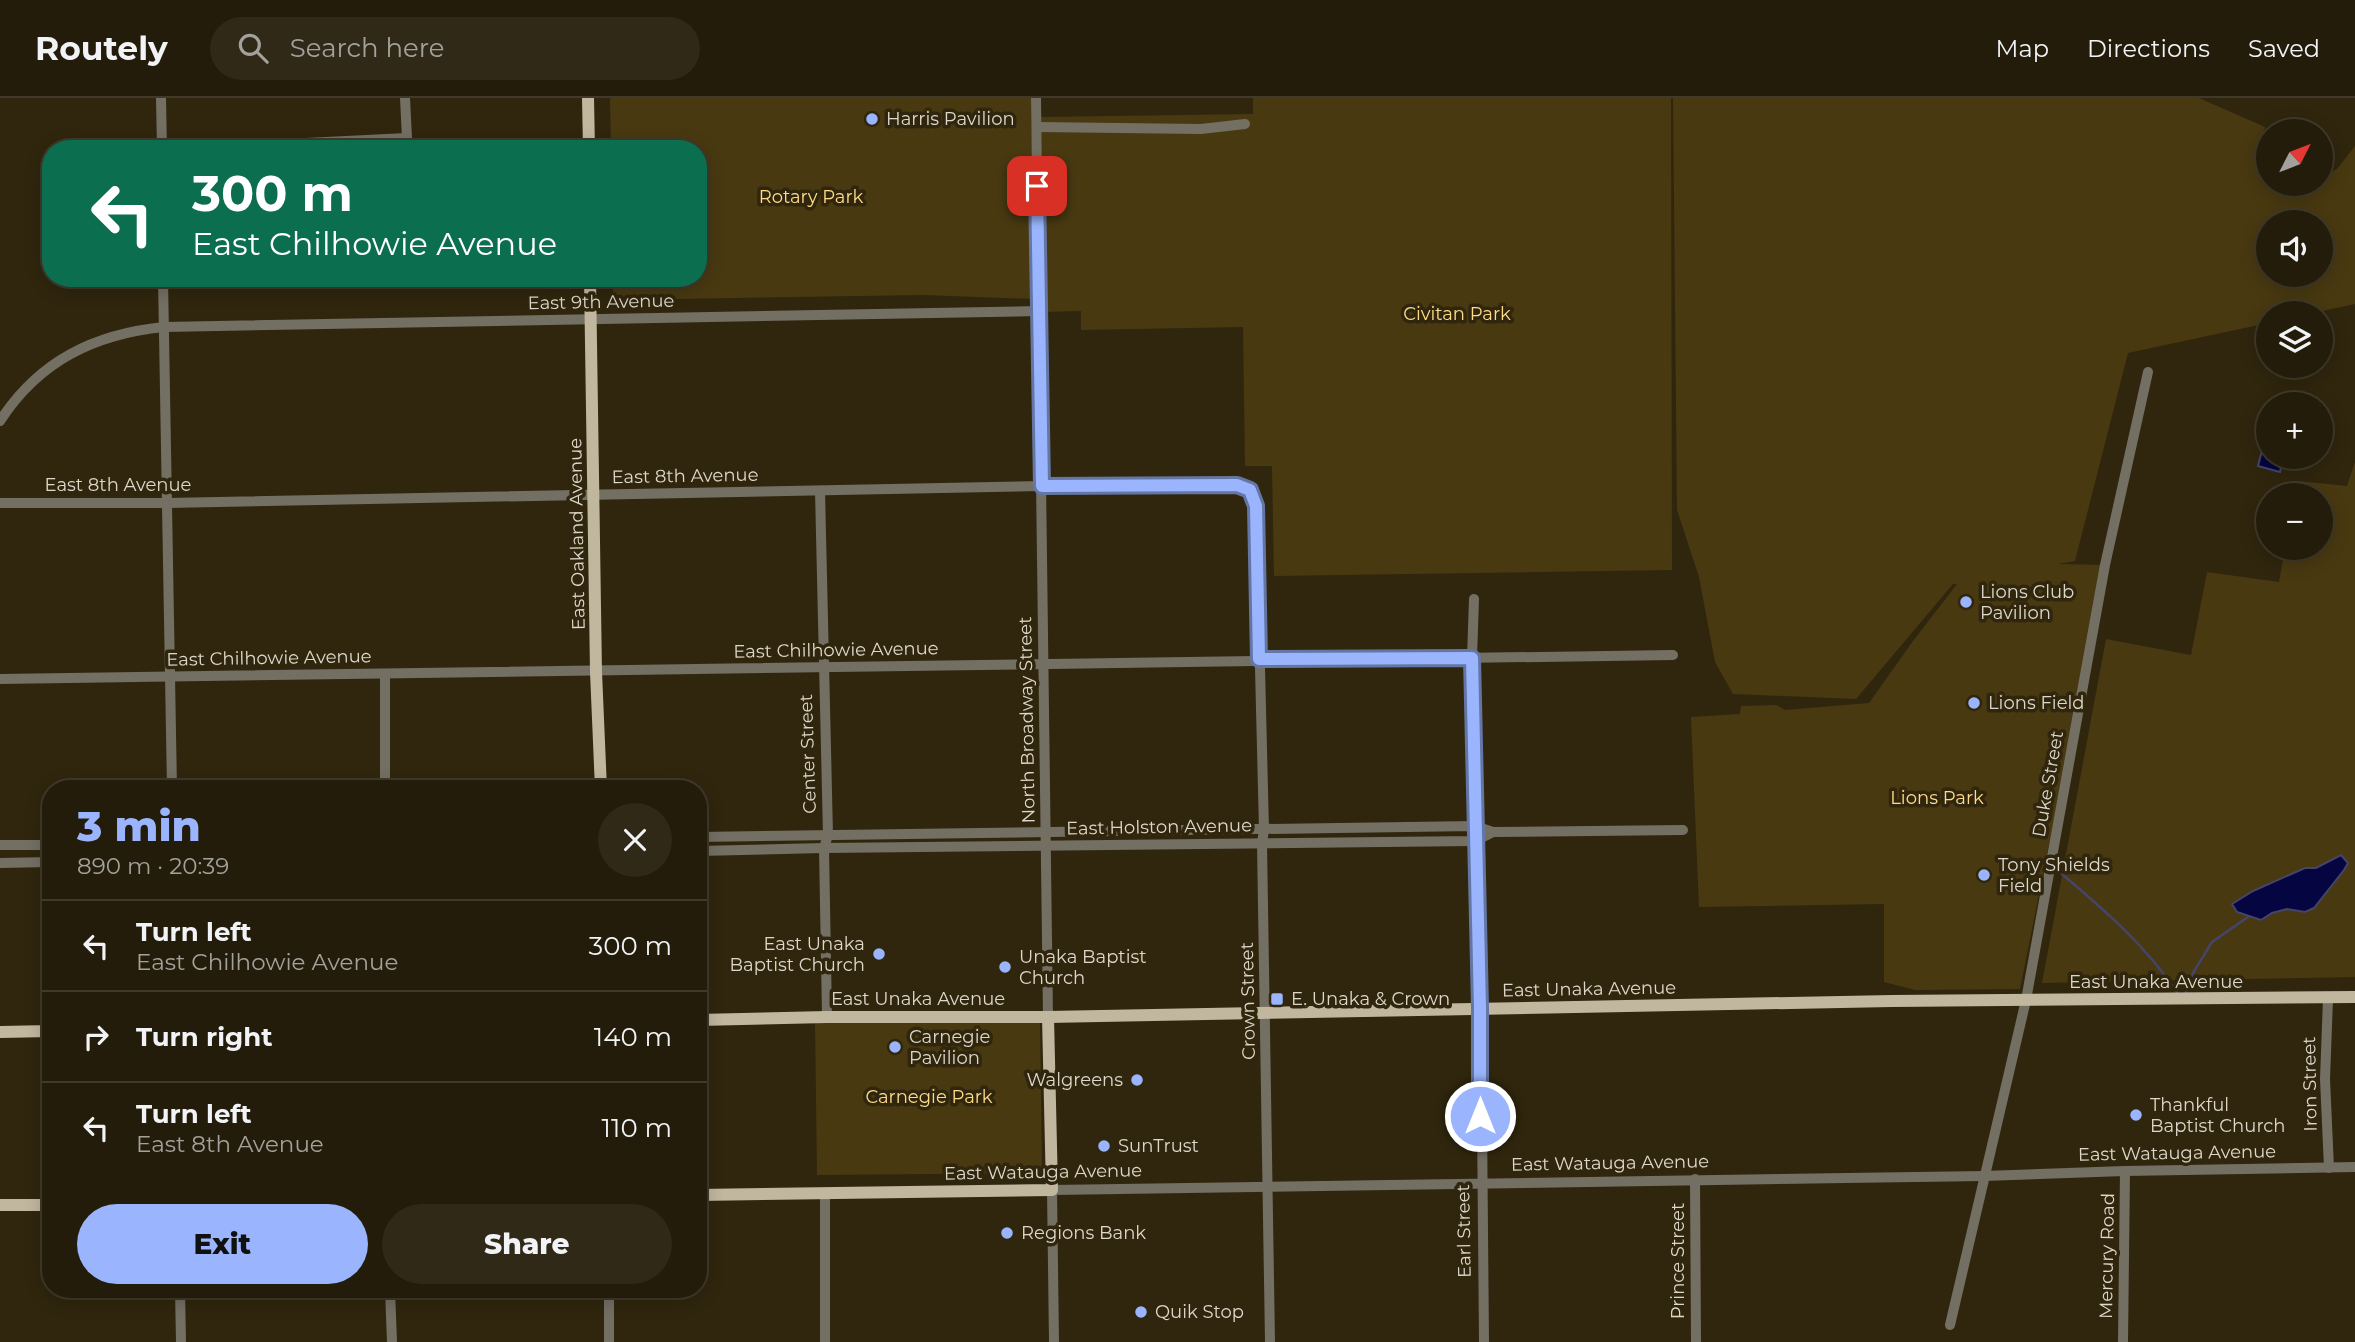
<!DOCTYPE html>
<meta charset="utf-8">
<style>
body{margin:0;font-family:Montserrat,sans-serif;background:#302918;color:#f1f3f6;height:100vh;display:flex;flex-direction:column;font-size:26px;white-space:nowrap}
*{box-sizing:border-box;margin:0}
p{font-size:23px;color:#a3a19c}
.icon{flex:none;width:38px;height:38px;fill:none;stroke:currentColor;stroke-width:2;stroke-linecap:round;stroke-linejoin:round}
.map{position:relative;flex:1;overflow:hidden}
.drawer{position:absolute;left:42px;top:682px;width:665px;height:518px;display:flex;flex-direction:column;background:#241c0a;border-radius:28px;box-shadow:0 4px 18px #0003,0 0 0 2px #413a2b}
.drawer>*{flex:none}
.hud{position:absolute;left:42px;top:42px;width:665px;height:147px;border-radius:28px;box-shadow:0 4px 18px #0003,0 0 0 2px #413a2b;background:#0b6e4f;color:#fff;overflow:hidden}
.needle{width:46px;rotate:48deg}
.buttons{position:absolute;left:2256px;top:21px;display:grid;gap:14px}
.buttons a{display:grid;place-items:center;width:77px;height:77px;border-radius:50%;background:#241c0a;box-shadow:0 4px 18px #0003,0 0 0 2px #413a2b;font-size:35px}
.pin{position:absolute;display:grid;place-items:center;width:60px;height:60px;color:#fff;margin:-30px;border-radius:14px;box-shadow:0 4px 10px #0006}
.me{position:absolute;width:77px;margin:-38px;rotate:0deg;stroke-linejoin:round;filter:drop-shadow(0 0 5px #0008)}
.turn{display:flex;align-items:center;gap:24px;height:147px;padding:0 35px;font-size:32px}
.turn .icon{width:91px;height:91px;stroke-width:2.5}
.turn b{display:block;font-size:49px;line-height:60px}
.round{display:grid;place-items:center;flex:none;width:74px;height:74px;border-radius:37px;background:#302918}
.head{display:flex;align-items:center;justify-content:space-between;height:119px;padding:0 35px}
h1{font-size:42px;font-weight:800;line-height:52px;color:#9ab5fd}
.primary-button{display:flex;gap:14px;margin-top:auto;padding:14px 35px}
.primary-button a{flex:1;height:80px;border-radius:42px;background:#9ab5fd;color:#111;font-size:28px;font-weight:800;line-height:80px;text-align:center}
.primary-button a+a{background:#302918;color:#f1f3f6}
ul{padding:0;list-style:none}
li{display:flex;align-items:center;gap:21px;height:91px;padding:0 35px;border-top:2px solid #413a2b}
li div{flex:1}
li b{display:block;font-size:26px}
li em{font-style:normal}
header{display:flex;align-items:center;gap:42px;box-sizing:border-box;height:98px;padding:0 35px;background:#241c0a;border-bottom:2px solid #413a2b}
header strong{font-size:33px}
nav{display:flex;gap:38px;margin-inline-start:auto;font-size:24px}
.search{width:490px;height:63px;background:#302918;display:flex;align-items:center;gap:18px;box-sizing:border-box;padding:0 24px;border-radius:38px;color:#a3a19c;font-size:26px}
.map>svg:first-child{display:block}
</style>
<header>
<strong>Routely</strong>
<div class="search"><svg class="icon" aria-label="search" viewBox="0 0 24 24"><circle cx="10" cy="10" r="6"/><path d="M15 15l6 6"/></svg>Search here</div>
<nav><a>Map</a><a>Directions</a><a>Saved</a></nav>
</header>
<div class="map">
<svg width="2355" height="1244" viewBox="0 0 2355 1244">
<rect width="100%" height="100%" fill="#30260e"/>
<g fill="#483911" fill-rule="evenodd">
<polygon points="610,0 1031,0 1035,201 923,197 613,202 613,180 698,180 698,51 611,51"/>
<polygon points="1253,0 1671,0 1672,472 1274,478 1272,368 1245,368 1243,229 1081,232 1081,213 1044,214 1041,19 1253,16"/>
<path d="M1673 0H2199L2265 29 2263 52 2268 55V86H2320L2321 79 2337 71 2355 48V206L2313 215H2268V225L2128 255 2075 463 2058 466 2105 467 2020 891 1915 892 1884 884V806L1699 809 1691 619 1740 616 1741 608 1776 607 1785 612 1869 605 1913 543 1957 486H1953L1856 601 1733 596 1715 564 1699 479 1677 412ZM2268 124H2320V177H2268Z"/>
<polygon points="2355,364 2355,879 2042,885 2106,541 2191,557 2207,474 2279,484 2285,450 2320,450 2320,397 2295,397 2298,383 2347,388"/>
<polygon points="1040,921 1042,1075 817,1077 815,923"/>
</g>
<g fill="#040541" stroke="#45446a" stroke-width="2">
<polygon points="2268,329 2268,359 2283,359 2280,374 2258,368"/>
<polygon points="2341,757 2348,765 2344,772 2314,810 2305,814 2287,811 2272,815 2261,822 2237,814 2232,806 2253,793 2305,770 2316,770"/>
</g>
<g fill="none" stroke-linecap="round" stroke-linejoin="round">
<g stroke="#45446a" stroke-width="2.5">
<path d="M2056 771C2101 809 2145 846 2178 896"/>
<polyline points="2186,895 2193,875 2212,844 2248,819"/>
</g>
<g stroke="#746f63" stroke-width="10">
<polyline points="161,0 162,51"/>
<polyline points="1036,0 1048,919"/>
<polyline points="1037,29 1201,31 1245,26"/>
<polyline points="232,51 265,47 407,40 405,0"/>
<polyline points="163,180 172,691"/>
<path d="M0 323C39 263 94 236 164 229L1039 213"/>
<polyline points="820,393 828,737 824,750 827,919"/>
<polyline points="0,405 167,405 1042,388 1244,388 1253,398 1256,408 1264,732 1262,745 1270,1244"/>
<polyline points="1474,501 1472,560 1481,910 1484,1244"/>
<polyline points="0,581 1673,557"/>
<polyline points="385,691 385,576"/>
<polyline points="698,739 1475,728 1493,734 1683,732"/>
<polyline points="0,747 51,747"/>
<polyline points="698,753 824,750 1475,743 1493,734"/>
<polyline points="0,765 51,764"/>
<polyline points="2328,901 2325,981 2329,1070"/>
<polyline points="1695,1081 1696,1244"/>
<polyline points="825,1095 825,1244"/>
<polyline points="180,1192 181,1244"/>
<polyline points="390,1192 392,1244"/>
<polyline points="1950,1227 2026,902 2105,467 2148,274"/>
<polyline points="609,1244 609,1192"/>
<polyline points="1054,1244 1052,1092 1984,1078 2125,1073 2355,1069"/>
<polyline points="2123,1244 2125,1073"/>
</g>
<g stroke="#c1b79f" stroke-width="12">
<polyline points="588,0 589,51"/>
<polyline points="590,180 596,574 601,691"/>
<polyline points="698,922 827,919 1048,919 1892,903 2355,899"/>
<polyline points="0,934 51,933"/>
<polyline points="698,1097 1052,1092 1048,919"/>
<polyline points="0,1107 51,1107"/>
</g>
</g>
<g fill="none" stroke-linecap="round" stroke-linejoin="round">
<g stroke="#6476a4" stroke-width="18">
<polyline id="route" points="1037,88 1042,388 1237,387 1250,392 1256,408 1259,561 1472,560 1480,910 1480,1018"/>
</g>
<use href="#route" stroke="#9ab5fd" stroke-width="12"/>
</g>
<g fill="#9ab5fd" stroke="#30260e" stroke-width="2.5">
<circle cx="872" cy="21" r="7"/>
<circle cx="1966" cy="504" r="7"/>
<circle cx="1974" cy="605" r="7"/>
<circle cx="1984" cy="777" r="7"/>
<circle cx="879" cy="856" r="7"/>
<circle cx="1005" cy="869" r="7"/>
<rect x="1270" y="894" width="14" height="14" rx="3.5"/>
<circle cx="895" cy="949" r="7"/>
<circle cx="1137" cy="982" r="7"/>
<circle cx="2136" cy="1017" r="7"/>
<circle cx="1104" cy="1048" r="7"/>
<circle cx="1007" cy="1135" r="7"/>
<circle cx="1141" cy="1214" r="7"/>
</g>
<g text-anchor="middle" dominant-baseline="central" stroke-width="7" stroke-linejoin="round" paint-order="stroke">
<g font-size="18" fill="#ded8ca" stroke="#30260e" text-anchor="start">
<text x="886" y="21">Harris Pavilion</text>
<text x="1980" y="494">Lions Club<tspan x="1980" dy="21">Pavilion</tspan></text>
<text x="1988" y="605">Lions Field</text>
<text x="1998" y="767">Tony Shields<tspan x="1998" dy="21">Field</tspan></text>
<text x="865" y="846" text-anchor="end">East Unaka<tspan x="865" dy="21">Baptist Church</tspan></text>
<text x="1019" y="859">Unaka Baptist<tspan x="1019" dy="21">Church</tspan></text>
<text x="1291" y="901">E. Unaka &amp; Crown</text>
<text x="909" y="939">Carnegie<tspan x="909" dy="21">Pavilion</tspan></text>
<text x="1123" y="982" text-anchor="end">Walgreens</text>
<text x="2150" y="1007">Thankful<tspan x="2150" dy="21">Baptist Church</tspan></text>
<text x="1118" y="1048">SunTrust</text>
<text x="1021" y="1135">Regions Bank</text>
<text x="1155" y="1214">Quik Stop</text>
</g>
<g font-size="18" fill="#ffdc88" stroke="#30260e">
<text x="811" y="99">Rotary Park</text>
<text x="1457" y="216">Civitan Park</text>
<text x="1937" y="700">Lions Park</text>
<text x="929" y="999">Carnegie Park</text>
</g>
<g font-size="18" fill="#ded8ca" stroke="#30260e">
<text transform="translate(601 204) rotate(-1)">East 9th Avenue</text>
<text transform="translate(685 378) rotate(-1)">East 8th Avenue</text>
<text x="118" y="387">East 8th Avenue</text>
<text transform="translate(577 436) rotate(-91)">East Oakland Avenue</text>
<text transform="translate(836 552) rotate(-1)">East Chilhowie Avenue</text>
<text transform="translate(269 560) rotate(-1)">East Chilhowie Avenue</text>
<text transform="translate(1027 622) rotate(-91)">North Broadway Street</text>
<text transform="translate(808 656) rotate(-92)">Center Street</text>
<text transform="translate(2048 686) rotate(-80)">Duke Street</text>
<text transform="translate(1159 729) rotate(-1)">East Holston Avenue</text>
<text x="2156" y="884">East Unaka Avenue</text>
<text transform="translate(1589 891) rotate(-1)">East Unaka Avenue</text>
<text x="918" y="901">East Unaka Avenue</text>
<text transform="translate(1248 903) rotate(-91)">Crown Street</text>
<text transform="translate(2310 986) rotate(-91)">Iron Street</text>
<text transform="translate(2177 1055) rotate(-1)">East Watauga Avenue</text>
<text transform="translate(1610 1065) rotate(-1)">East Watauga Avenue</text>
<text transform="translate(1043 1074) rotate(-1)">East Watauga Avenue</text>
<text transform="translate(1464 1133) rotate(-91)">Earl Street</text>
<text transform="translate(2107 1158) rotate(-89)">Mercury Road</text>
<text transform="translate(1678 1163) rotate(-90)">Prince Street</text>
</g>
</g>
</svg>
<div class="buttons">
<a><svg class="needle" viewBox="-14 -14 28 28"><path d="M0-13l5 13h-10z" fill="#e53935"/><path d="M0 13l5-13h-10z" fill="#a3a19c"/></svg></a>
<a><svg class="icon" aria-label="sound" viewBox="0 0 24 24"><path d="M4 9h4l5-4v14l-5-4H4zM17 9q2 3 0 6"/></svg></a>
<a><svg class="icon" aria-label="layers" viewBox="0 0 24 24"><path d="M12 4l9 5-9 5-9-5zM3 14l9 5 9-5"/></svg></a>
<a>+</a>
<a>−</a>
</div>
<div class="pin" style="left:1037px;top:88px;background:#d93025"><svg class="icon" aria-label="arrive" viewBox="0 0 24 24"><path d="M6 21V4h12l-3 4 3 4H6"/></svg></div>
<svg class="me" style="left:1480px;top:1018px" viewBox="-20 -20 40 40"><circle r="17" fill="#9ab5fd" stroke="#fff" stroke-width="3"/><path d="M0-11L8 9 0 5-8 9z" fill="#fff"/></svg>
<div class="hud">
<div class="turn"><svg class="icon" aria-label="left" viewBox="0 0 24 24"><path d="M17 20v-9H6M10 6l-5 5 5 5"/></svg><div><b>300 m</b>East Chilhowie Avenue</div></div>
</div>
<section class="drawer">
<div class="head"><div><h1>3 min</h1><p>890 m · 20:39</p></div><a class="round"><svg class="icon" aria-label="close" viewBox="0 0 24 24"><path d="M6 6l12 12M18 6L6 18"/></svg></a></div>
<ul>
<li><svg class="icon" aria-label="left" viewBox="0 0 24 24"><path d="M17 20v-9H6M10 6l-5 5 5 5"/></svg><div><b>Turn left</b><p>East Chilhowie Avenue</p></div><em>300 m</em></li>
<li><svg class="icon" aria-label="right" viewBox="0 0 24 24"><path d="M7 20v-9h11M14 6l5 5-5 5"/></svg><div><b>Turn right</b></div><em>140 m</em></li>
<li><svg class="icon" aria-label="left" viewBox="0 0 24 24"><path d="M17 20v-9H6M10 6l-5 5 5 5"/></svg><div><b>Turn left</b><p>East 8th Avenue</p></div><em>110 m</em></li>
</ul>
<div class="primary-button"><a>Exit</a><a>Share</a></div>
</section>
</div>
